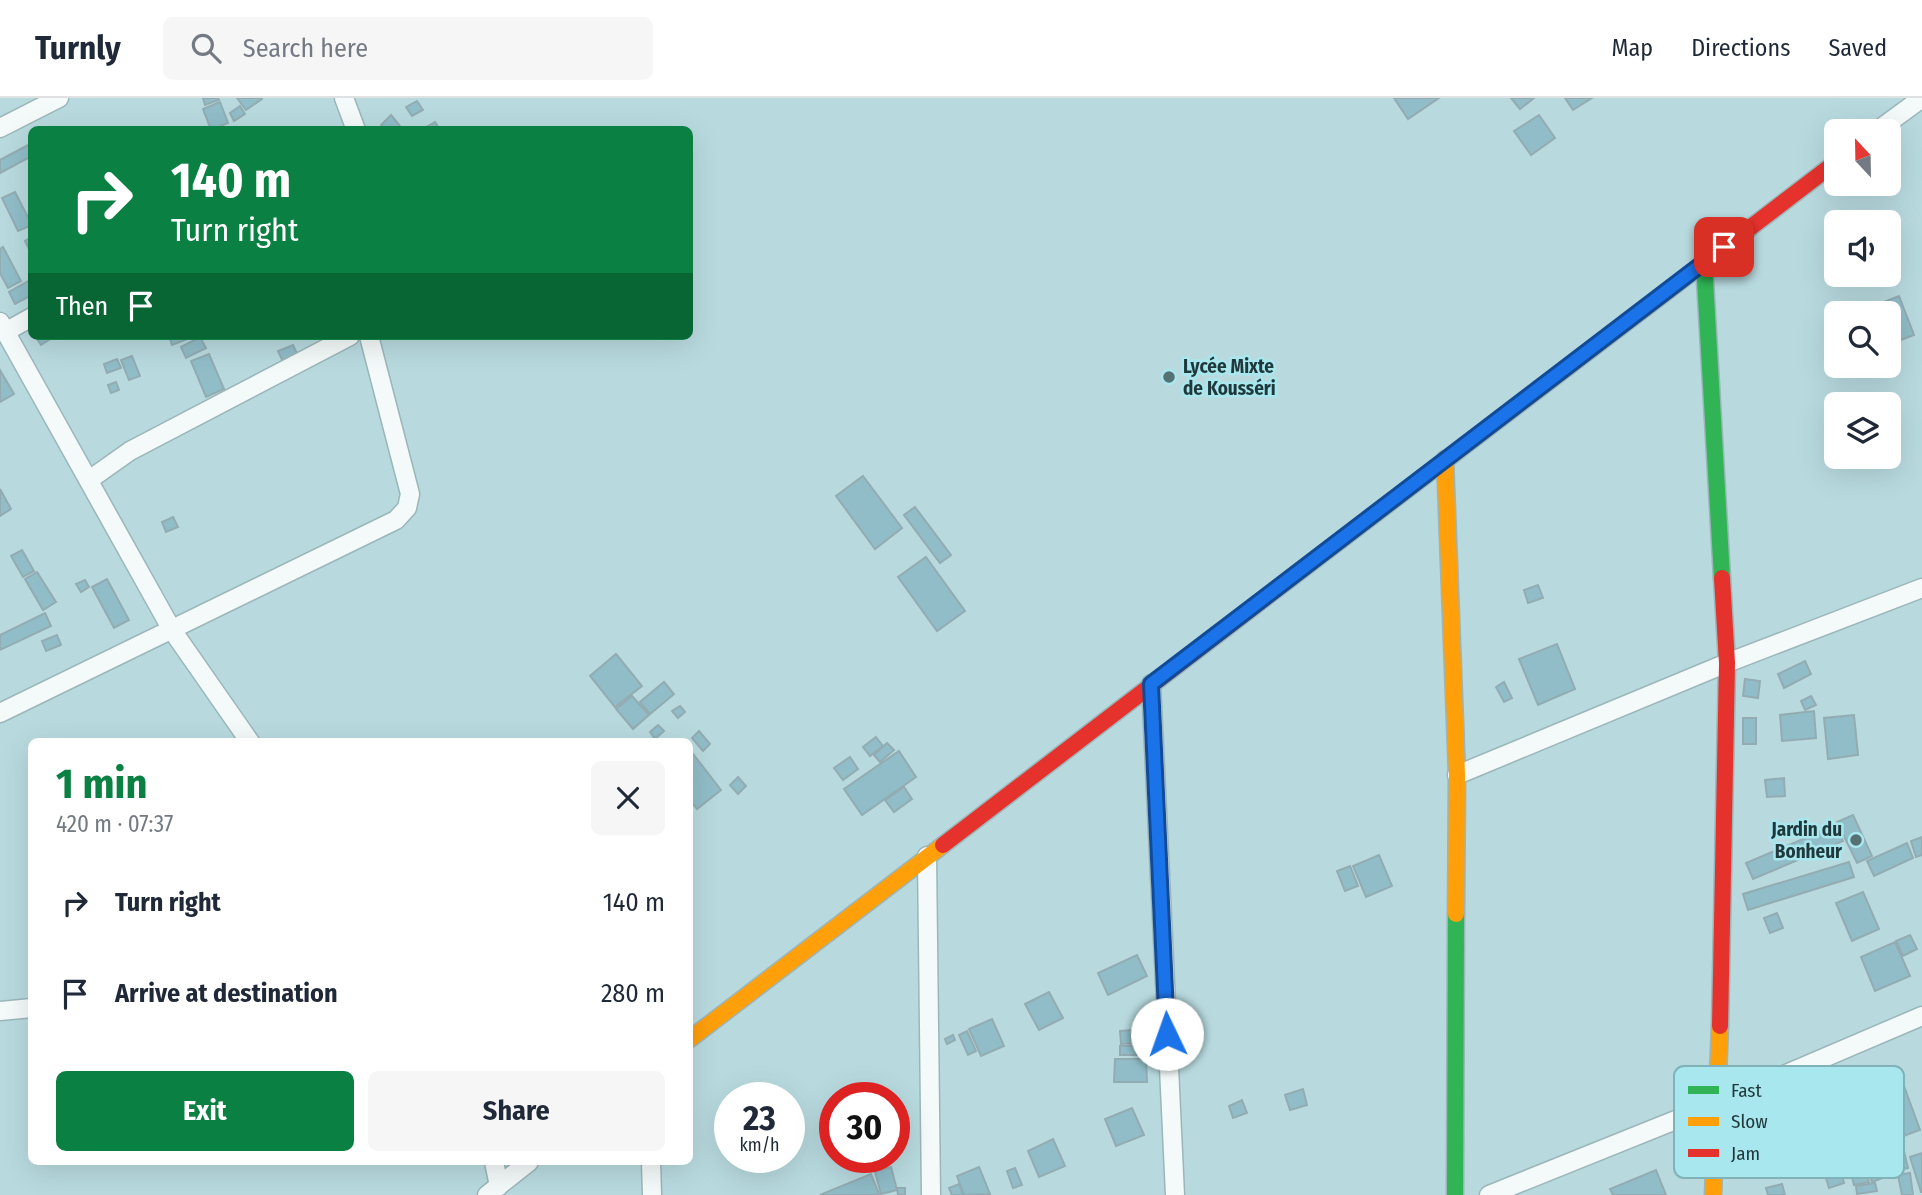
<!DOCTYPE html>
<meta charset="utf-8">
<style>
body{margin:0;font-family:"Fira Sans Condensed",sans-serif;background:#f6f6f7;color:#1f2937;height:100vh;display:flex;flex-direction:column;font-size:26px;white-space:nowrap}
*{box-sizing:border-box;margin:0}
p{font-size:23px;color:#747a83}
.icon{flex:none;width:38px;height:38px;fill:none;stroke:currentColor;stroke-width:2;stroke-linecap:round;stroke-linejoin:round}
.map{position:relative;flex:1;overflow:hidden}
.drawer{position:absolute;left:28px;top:640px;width:665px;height:427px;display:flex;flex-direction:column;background:#fff;border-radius:10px;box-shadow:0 7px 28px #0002}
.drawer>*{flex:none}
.hud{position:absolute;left:28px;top:28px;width:665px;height:214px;border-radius:10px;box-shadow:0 7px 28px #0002;background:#0b8043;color:#fff;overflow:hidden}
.needle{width:46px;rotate:338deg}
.buttons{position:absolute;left:1824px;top:21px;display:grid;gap:14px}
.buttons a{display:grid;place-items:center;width:77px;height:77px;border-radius:10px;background:#fff;box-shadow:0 7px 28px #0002;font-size:35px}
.speed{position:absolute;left:714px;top:984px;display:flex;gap:14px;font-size:35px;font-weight:700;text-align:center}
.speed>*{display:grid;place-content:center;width:91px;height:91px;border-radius:50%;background:#fff;box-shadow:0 7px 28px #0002;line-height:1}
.speed small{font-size:18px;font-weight:400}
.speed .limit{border:10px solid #d22;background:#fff;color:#111}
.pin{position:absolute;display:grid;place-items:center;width:60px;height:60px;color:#fff;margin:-30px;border-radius:14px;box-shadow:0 4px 10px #0006}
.me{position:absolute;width:77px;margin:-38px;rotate:357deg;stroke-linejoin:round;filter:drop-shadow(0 0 5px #0008)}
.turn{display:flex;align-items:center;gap:24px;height:147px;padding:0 28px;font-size:32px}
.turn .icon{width:91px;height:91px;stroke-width:2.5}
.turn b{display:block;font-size:49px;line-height:60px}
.then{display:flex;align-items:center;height:66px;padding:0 28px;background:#0003;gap:14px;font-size:26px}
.round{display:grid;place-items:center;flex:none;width:74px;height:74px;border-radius:10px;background:#f6f6f7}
.head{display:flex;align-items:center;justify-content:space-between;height:119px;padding:0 28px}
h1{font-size:42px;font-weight:700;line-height:52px;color:#0b8043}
.action{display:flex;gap:14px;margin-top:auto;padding:14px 28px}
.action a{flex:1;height:80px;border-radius:10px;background:#0b8043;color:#fff;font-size:28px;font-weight:700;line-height:80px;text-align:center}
.action a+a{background:#f6f6f7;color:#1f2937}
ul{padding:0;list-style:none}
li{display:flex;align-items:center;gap:21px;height:91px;padding:0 28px}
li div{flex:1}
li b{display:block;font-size:26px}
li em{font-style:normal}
header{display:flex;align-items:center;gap:42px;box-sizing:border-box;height:98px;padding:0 35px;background:#fff;border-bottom:2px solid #e0e1e3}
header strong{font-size:33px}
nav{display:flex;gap:38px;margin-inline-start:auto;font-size:24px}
.search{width:490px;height:63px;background:#f6f6f7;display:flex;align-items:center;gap:18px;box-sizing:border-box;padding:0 24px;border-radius:10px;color:#747a83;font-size:26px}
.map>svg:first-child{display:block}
</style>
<header>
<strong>Turnly</strong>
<div class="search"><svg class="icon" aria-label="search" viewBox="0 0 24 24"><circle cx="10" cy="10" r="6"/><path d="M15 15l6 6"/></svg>Search here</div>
<nav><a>Map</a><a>Directions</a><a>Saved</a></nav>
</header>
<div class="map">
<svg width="1922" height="1097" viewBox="0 0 1922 1097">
<rect width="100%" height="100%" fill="#b8dadf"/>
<g fill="#90bdc8" stroke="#93acb2" stroke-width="2">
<polygon points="203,0 218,0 219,2 205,7"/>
<polygon points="237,0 262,0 262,1 246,12"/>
<polygon points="1394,0 1439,0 1408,21"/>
<polygon points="1511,0 1534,0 1520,11"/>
<polygon points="1565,0 1592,0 1573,12"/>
<polygon points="417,3 423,12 412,18 406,9"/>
<polygon points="220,4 228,25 211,32 203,11"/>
<polygon points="240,8 245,16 234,23 230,15"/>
<polygon points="391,17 400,28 396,32 385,32 381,27"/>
<polygon points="1539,17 1555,40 1531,57 1514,33"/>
<polygon points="435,24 440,32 426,32 425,30"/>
<polygon points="32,45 32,58 0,75 0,62"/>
<polygon points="15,94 32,127 18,133 2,100"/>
<polygon points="32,139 32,157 25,143"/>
<polygon points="3,149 21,183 8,190 0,175 0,151"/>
<polygon points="32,181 32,197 15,206 9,194"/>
<polygon points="1899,198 1914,237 1888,247 1888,215 1870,215 1868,210"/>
<polygon points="35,238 55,238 41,247"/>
<polygon points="169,238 195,238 172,247"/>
<polygon points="200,239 206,250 186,260 181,249"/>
<polygon points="293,247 299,260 284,266 278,253"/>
<polygon points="209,256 224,291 206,299 191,263"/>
<polygon points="132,258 140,278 129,282 121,262"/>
<polygon points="117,261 121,270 107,275 104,266"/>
<polygon points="0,272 14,296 0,304"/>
<polygon points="116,284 119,292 111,295 108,287"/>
<polygon points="863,378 902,430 875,451 836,398"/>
<polygon points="0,391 11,411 0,418"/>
<polygon points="915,409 951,457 940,465 904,417"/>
<polygon points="173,419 178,429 166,434 162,424"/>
<polygon points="22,452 34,473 23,479 11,458"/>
<polygon points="926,459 965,513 937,533 898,479"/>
<polygon points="37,474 56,504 43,512 25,481"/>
<polygon points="107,481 129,522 114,530 92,489"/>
<polygon points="85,482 89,489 81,494 76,486"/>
<polygon points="1538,487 1543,500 1528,505 1524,492"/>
<polygon points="45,515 51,528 0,552 0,537"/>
<polygon points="57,537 61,547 46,553 42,543"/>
<polygon points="1557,546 1575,591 1538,607 1519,561"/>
<polygon points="616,556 642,588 615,609 590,578"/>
<polygon points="1805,563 1811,576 1784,590 1778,576"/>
<polygon points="1745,581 1760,583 1758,600 1743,598"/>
<polygon points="664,584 674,596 650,616 640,604"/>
<polygon points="1504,584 1512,600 1504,604 1496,589"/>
<polygon points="632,598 649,617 633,631 616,611"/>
<polygon points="1811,598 1816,607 1805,612 1801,603"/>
<polygon points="680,608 685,614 678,620 672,613"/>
<polygon points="1814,613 1816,640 1782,643 1780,617"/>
<polygon points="1854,617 1858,657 1828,661 1824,620"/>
<rect x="1743" y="620" width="13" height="26"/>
<polygon points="658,627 664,633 655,641 650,634"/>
<polygon points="699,633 710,646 703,653 692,640"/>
<polygon points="876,639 883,648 870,658 863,649"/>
<polygon points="887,645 894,652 880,664 874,657"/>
<polygon points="690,652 721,692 697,711 690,702"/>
<polygon points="899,653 916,679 862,717 844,691"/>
<polygon points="850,659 858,671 843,682 834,670"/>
<polygon points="738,679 746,688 738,696 730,687"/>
<polygon points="1784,680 1785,698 1767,699 1765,682"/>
<polygon points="904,689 912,701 894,714 885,702"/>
<polygon points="1853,717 1872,758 1857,765 1837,724"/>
<polygon points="1836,727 1843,743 1753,781 1746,765"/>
<polygon points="1922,739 1922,757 1916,759 1911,743"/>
<polygon points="1907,745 1913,760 1874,778 1867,763"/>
<polygon points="1379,757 1392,788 1366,799 1353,768"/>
<polygon points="1849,764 1854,779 1748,812 1743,796"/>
<polygon points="1350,768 1358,788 1345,793 1337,773"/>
<polygon points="1863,794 1879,831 1852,843 1836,805"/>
<polygon points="1777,815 1783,830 1770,835 1764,820"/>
<polygon points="1910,837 1917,851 1903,858 1896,843"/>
<polygon points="1895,844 1910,878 1875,893 1861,859"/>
<polygon points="1137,857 1147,878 1108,897 1098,875"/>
<polygon points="1049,894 1063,920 1039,932 1025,906"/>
<polygon points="992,921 1004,948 981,958 969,931"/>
<polygon points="1148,931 1149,944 1121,946 1120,933"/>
<polygon points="967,933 976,953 968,957 959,937"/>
<polygon points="953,937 955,942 947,946 945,941"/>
<polygon points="1146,947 1146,957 1120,957 1120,948"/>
<polygon points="1115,961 1146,961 1147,984 1114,984"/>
<polygon points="1904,988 1920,1032 1882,1046 1866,1003"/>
<polygon points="1303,991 1307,1007 1290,1012 1285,997"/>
<polygon points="1242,1002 1247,1015 1233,1020 1229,1008"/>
<polygon points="1132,1010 1144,1037 1116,1048 1105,1021"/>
<polygon points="1053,1041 1065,1068 1039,1079 1028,1053"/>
<polygon points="1904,1053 1908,1070 1887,1075 1883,1058"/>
<polygon points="1922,1055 1922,1094 1921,1094 1910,1059"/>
<polygon points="1878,1064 1883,1080 1872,1084 1866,1068"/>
<polygon points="1839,1066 1844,1085 1829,1090 1823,1071"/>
<polygon points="1864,1067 1869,1084 1854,1087 1850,1071"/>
<polygon points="891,1069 897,1092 881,1096 875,1074"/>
<polygon points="979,1069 990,1096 964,1097 957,1078"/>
<polygon points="1015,1070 1022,1087 1013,1090 1007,1073"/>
<polygon points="1656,1072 1666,1097 1613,1097 1610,1091"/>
<polygon points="1910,1075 1913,1097 1902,1097 1898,1077"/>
<polygon points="871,1076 879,1096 877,1097 820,1097"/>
<polygon points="1875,1085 1877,1093 1857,1096 1856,1088"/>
<polygon points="959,1086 963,1097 952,1097 949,1090"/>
<polygon points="1782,1086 1785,1097 1768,1097 1766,1090"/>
<polygon points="897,1090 905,1090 905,1097 898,1097"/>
</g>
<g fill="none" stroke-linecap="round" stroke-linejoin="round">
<g stroke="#9bb6b9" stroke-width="21">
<g id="street">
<polyline points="344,0 356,32"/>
<polyline points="0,30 59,0"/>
<polyline points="1877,33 1922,0"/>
<polyline points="0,224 172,532 250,644"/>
<polyline points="5,234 32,219"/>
<polyline points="89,382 130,353 350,238"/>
<polyline points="1151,586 1175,1097"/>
<polyline points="0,615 396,422 407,410 410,396 369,238"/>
<polyline points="1457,677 1727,565 1922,490"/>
<polyline points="927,758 931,1097"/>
<polyline points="0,913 32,910"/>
<polyline points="494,1064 499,1088"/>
<polyline points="651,1064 652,1097"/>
<polyline points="487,1097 529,1064"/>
<polyline points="1489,1097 1718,1005 1922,918"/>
</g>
</g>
<g stroke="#9bb6b9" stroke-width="19">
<g id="fast">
<polyline points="1704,164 1722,480"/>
<polyline points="1455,1097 1456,816"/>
</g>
</g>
<g stroke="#9bb6b9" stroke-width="19">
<g id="slow">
<polyline points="1445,361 1457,677 1456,816"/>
<polyline points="1291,480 1729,146"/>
<polyline points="690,941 943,747"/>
<polyline points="1713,1097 1720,928"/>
</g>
</g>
<g stroke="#9bb6b9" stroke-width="19">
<g id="jam">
<polyline points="1729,146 1836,64"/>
<polyline points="943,747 1291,480"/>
<polyline points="1720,928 1727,565 1722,480"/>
</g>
</g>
<use href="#street" stroke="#f4f9fa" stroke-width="18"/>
<use href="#fast" stroke="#30b455" stroke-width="16"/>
<use href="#slow" stroke="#ff9f0a" stroke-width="16"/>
<use href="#jam" stroke="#e5322d" stroke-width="16"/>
</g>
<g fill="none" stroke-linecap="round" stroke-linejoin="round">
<g stroke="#114b97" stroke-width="18">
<polyline id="route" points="1167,936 1151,586 1724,149"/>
</g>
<use href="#route" stroke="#1a73e8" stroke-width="12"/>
</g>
<g fill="#557174" stroke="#a9e7ee" stroke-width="2.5">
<circle cx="1169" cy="279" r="7"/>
<circle cx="1856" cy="742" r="7"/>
</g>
<g text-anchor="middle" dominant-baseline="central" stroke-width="5" stroke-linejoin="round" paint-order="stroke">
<g font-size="19" font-weight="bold" fill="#1f383b" stroke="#a9e7ee" text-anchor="start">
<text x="1183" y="268">Lycée Mixte<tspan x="1183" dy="22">de Kousséri</tspan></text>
<text x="1842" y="731" text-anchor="end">Jardin du<tspan x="1842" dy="22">Bonheur</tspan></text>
</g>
</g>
<rect x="1674" y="968" width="230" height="112" rx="10" fill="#a9e7ee" stroke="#80b2b8" stroke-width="2"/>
<rect x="1688" y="988" width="31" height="8" fill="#30b455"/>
<rect x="1688" y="1019" width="31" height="9" fill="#ff9f0a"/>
<rect x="1688" y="1051" width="31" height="8" fill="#e5322d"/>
<g font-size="19" fill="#1f383b">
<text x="1731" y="999">Fast</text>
<text x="1731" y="1030">Slow</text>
<text x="1731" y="1062">Jam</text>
</g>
</svg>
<div class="buttons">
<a><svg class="needle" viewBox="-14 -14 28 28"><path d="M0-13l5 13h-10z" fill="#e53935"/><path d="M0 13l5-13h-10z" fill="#747a83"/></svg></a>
<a><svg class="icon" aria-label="sound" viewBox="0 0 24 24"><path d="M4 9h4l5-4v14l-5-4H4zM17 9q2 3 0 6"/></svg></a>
<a><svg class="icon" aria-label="search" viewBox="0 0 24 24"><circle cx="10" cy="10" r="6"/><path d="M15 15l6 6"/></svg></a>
<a><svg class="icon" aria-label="layers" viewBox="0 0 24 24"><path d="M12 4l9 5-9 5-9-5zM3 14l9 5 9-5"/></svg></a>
</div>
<div class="speed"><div>23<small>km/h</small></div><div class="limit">30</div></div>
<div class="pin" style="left:1724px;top:149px;background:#d93025"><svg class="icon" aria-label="arrive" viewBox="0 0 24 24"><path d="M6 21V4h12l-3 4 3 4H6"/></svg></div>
<svg class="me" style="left:1167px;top:936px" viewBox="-20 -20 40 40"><circle r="19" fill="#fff"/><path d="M0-13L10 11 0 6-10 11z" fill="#1a73e8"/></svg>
<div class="hud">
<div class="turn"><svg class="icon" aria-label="right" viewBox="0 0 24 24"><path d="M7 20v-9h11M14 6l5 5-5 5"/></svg><div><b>140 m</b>Turn right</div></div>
<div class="then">Then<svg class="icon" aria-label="arrive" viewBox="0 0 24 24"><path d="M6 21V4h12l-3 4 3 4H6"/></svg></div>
</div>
<section class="drawer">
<div class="head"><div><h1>1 min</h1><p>420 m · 07:37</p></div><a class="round"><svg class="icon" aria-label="close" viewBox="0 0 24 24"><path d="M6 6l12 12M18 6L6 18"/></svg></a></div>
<ul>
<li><svg class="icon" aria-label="right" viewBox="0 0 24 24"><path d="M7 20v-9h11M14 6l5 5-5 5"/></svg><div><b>Turn right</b></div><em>140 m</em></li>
<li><svg class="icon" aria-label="arrive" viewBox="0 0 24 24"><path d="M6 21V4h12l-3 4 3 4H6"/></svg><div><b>Arrive at destination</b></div><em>280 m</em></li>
</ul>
<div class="action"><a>Exit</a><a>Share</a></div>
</section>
</div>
